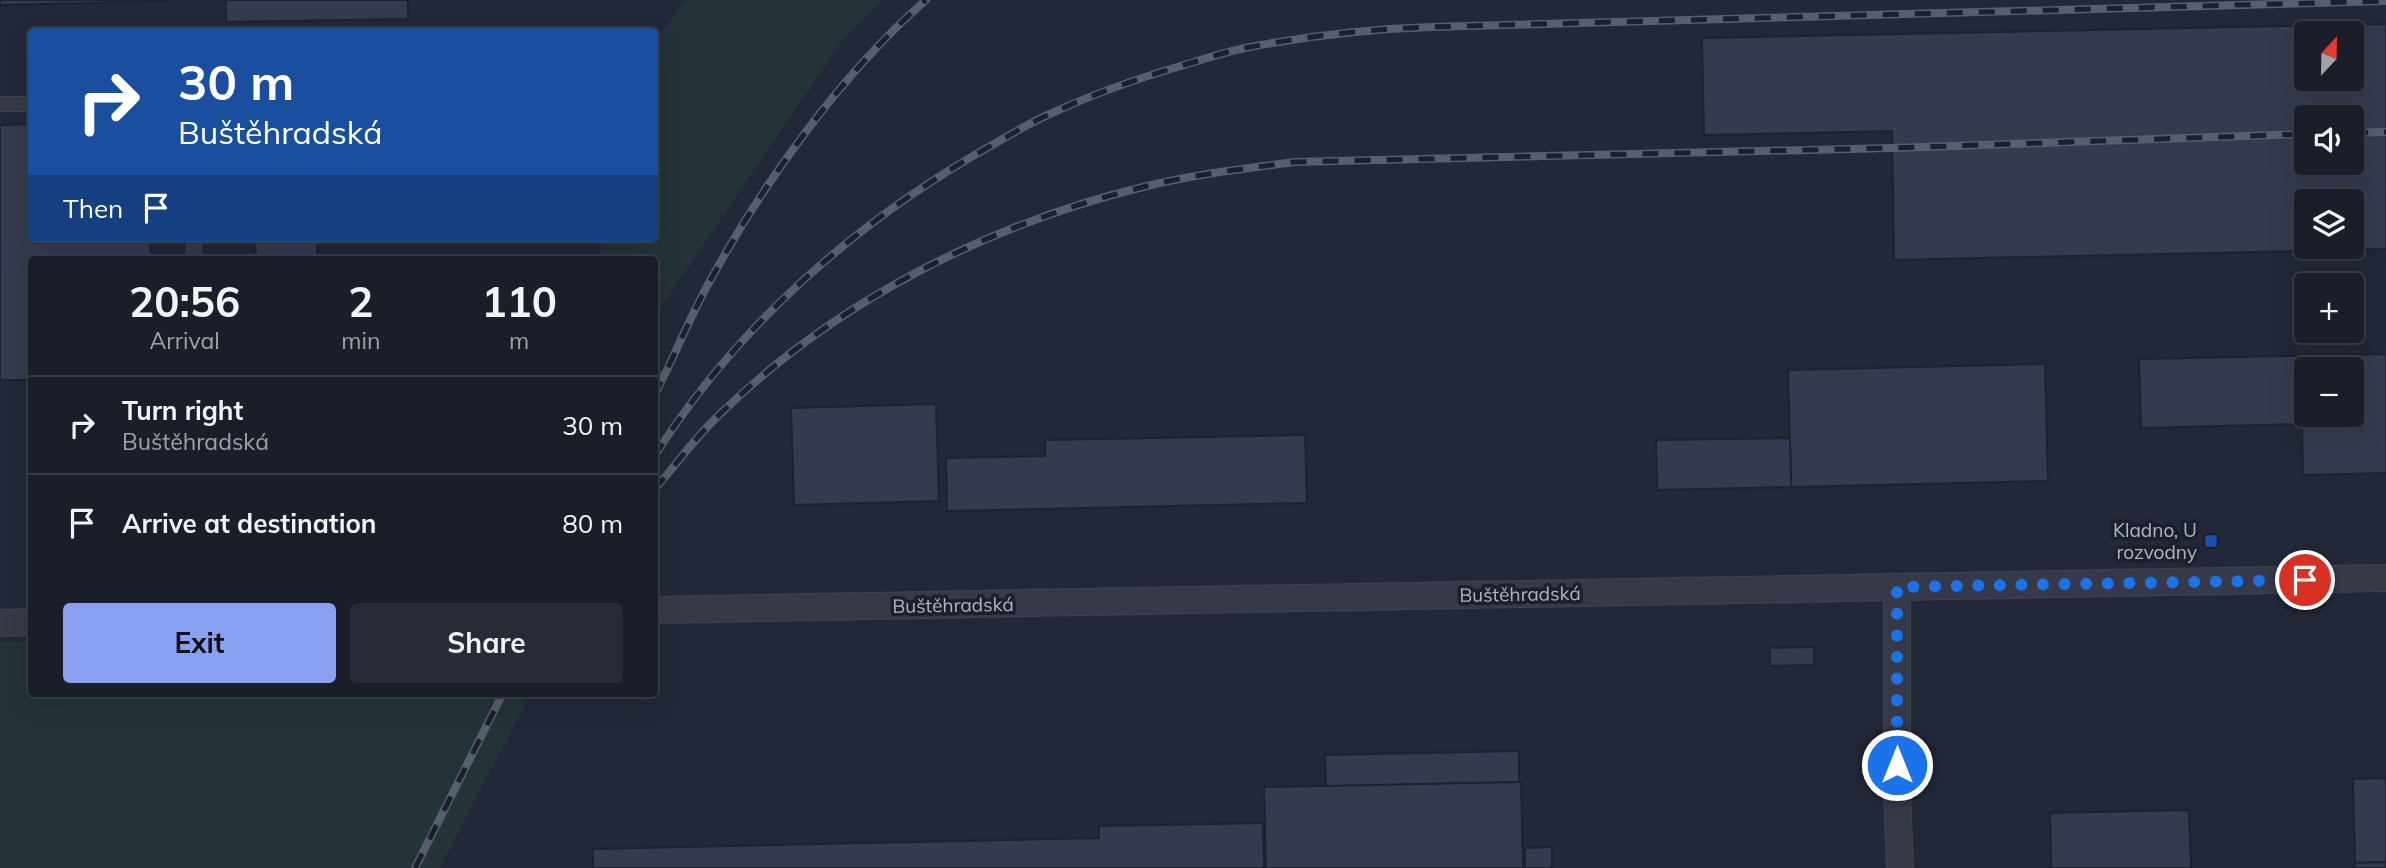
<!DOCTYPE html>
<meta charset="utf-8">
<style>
body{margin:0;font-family:Mulish,sans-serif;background:#272b35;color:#f1f3f6;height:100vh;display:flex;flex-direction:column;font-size:26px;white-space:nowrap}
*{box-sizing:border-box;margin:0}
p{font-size:23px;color:#9fa2a8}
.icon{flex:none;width:38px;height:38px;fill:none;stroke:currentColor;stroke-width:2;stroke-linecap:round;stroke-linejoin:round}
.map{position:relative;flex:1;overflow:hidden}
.details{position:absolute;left:28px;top:256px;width:630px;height:441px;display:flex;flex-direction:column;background:#1a1e29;border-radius:7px;box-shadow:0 7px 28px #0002,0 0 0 2px #383c46}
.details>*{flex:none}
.top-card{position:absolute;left:28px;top:28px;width:630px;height:214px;border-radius:7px;box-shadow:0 7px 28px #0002,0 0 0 2px #383c46;background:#1a4fa0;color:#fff;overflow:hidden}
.needle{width:46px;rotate:22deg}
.fabs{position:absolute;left:2294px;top:21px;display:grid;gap:14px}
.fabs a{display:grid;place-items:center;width:70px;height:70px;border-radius:7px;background:#1a1e29;box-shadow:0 7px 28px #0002,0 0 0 2px #383c46;font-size:35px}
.pin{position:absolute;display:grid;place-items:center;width:60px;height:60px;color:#fff;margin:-30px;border:4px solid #fff;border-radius:50%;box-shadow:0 2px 7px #0007}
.me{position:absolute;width:77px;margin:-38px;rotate:0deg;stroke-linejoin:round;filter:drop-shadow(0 0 5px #0008)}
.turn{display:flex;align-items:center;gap:24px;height:147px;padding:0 35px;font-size:32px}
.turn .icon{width:91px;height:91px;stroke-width:2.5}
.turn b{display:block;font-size:49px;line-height:60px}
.then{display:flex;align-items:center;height:66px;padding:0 35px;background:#0003;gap:14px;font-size:26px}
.eta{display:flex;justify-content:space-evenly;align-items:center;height:119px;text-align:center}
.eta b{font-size:42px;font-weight:700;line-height:49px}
.action{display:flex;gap:14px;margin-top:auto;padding:14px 35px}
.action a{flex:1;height:80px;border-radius:7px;background:#89a1f0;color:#111;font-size:28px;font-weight:700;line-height:80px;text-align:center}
.action a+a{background:#272b35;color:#f1f3f6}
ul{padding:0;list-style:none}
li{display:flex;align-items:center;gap:21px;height:98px;padding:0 35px;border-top:2px solid #383c46}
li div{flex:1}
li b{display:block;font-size:26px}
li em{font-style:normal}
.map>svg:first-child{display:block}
</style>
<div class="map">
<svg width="2386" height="868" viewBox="0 0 2386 868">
<rect width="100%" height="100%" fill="#222837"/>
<g fill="#243338">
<polygon points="685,0 883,0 839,45 655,316 654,259 598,259 603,238 654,238 655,42"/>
<polygon points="31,641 32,693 531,693 440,868 0,868 0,642"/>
</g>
<g fill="#353b4e" stroke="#1d222e" stroke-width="2" fill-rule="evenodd">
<polygon points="0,0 167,0 167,1 0,5"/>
<polygon points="226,0 408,0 408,19 226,22"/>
<path d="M2386 24V249L1894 260 1892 131 1704 135 1702 38ZM2306 33H2352V79H2306ZM2306 117H2352V163H2306ZM2306 201H2352V247H2306Z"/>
<polygon points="32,124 32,238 150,238 151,259 32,259 32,348 28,348 28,380 0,380 0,125"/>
<polygon points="255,238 317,238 317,259 256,259"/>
<path d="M2386 354V473L2303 475 2302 424 2141 428 2139 359ZM2306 369H2352V415H2306Z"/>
<polygon points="2045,364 2048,481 1791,487 1788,370"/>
<polygon points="936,404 939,501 794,505 791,408"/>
<polygon points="1305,435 1307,503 947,511 946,458 1045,456 1045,440"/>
<polygon points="1790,438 1791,487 1657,490 1656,440"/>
<polygon points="1814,647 1814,665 1770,666 1770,648"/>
<polygon points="1519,751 1519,782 1326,787 1325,755"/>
<polygon points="2386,778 2386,862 2355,863 2353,779"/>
<polygon points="1521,782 1523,868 1266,868 1264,787"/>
<polygon points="2189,810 2191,868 2051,868 2050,813"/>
<polygon points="1263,823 1264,868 593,868 593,849 1099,838 1099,826"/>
<polygon points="1552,847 1552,868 1525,868 1525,848"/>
<polygon points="2386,862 2386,868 2354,868 2355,863"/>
</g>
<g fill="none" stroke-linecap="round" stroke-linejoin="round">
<g stroke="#3f4451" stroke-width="16">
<g id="service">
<polyline points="0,104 32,104"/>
<polyline points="194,238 194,259"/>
</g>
</g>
<g stroke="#3f4451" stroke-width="28">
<g id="minor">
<polyline points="1897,587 1897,790 1900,868"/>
<polyline points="654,610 2386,578"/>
<polyline points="0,623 32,622"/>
</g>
</g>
<use href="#service" stroke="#363a48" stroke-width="14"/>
<use href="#minor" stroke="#363a48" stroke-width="26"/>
<g stroke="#585e6f" stroke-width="8">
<g id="rail">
<polyline points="2352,133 2386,132"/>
<path d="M654 396C674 358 689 318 710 281 763 183 842 73 926 0"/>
<path d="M654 457C737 325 859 219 994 144 1012 134 1031 122 1050 114 1093 94 1139 78 1184 65 1204 59 1225 52 1245 48 1306 36 1369 29 1430 27L2386 1"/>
<path d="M654 490C675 466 694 439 717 417 834 302 988 224 1147 186 1195 174 1245 169 1294 162L1892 148 2306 134"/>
<polyline points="415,868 503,693"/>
</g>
</g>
<use href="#rail" stroke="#1b202c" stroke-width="5" stroke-dasharray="16" stroke-linecap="butt"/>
</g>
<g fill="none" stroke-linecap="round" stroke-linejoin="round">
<polyline stroke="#1a73e8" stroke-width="12" stroke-dasharray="0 21.6" points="1897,765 1897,587 2305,580"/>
</g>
<rect fill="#1a4fb4" stroke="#1b202c" stroke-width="2.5" x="2204" y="534" width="14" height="14" rx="3.5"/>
<g text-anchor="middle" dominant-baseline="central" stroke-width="7" stroke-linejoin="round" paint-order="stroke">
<g font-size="19" fill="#b0b5c4" stroke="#1b202c" text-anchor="end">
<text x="2197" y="530">Kladno, U<tspan x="2197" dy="22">rozvodny</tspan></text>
</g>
<g font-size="19" fill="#b0b5c4" stroke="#1b202c">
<text transform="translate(1520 594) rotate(-1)">Buštěhradská</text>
<text transform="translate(953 605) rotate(-1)">Buštěhradská</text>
</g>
</g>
</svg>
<div class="fabs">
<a><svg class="needle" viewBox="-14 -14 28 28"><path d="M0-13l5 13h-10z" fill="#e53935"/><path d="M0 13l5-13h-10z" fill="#9fa2a8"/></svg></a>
<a><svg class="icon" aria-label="sound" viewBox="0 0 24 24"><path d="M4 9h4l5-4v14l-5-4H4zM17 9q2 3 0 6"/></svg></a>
<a><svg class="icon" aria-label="layers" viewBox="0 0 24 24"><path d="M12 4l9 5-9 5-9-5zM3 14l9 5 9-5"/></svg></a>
<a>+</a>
<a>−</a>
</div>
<div class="pin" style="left:2305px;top:580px;background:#d93025"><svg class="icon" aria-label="arrive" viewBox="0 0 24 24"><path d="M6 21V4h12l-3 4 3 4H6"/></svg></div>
<svg class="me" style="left:1897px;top:765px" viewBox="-20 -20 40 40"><circle r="17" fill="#1a73e8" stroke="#fff" stroke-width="3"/><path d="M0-11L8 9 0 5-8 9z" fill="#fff"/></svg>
<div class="top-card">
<div class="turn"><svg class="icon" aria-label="right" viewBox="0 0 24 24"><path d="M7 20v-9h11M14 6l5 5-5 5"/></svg><div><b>30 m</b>Buštěhradská</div></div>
<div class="then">Then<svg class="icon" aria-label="arrive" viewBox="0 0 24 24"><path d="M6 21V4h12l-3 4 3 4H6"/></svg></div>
</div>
<section class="details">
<div class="eta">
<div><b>20:56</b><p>Arrival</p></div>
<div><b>2</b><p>min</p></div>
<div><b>110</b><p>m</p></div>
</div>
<ul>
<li><svg class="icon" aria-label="right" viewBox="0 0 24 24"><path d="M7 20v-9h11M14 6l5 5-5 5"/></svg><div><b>Turn right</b><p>Buštěhradská</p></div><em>30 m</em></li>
<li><svg class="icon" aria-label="arrive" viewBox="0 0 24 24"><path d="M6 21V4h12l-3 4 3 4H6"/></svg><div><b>Arrive at destination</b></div><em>80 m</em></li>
</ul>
<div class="action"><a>Exit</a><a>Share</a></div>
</section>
</div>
